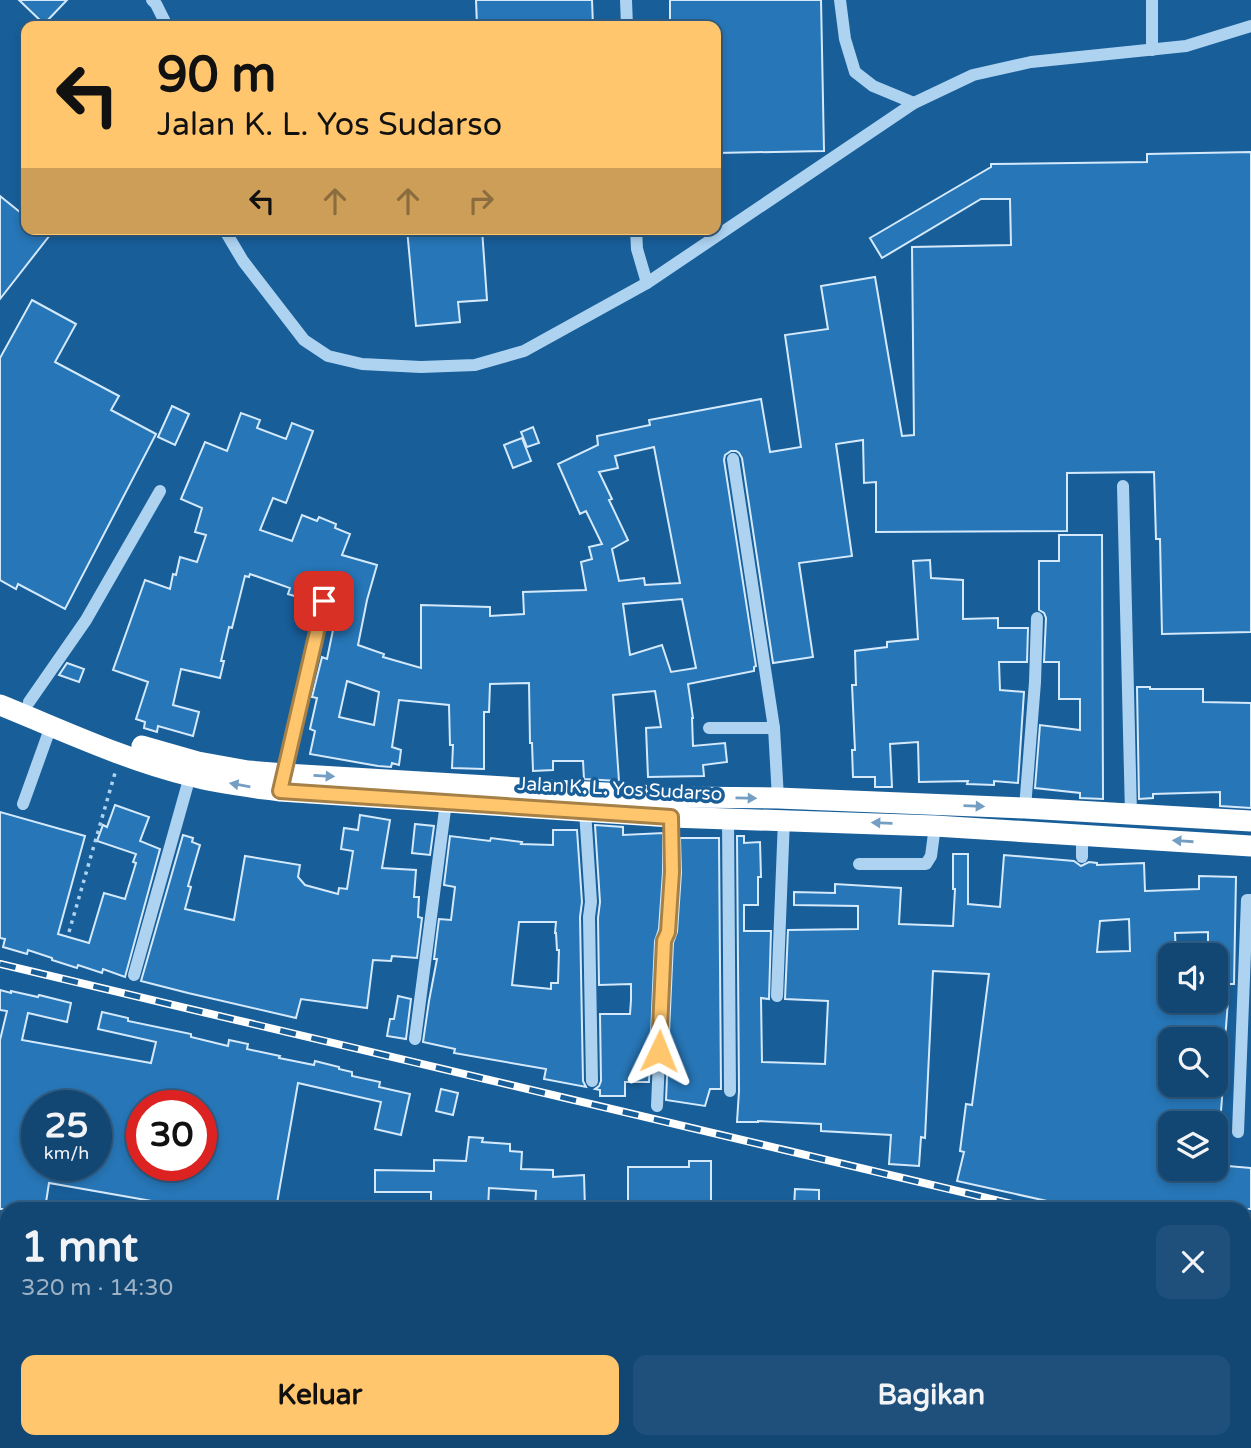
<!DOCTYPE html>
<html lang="id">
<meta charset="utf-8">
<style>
body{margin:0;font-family:"Varela Round",sans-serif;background:#1f507b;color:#f1f3f6;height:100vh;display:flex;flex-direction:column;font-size:26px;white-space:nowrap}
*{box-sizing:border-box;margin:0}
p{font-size:23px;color:#9cb1c4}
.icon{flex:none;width:38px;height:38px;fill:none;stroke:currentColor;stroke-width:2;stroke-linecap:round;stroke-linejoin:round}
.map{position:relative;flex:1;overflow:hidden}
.side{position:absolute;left:0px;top:1202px;width:1251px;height:247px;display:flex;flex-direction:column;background:#124673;border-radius:21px 21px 0 0;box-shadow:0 4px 10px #0003,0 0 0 2px #315e85}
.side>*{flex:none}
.hud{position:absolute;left:21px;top:21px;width:700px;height:214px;border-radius:14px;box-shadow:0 4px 10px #0003,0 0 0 2px #315e85;background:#ffc66d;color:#111;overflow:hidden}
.fabs{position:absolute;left:1158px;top:943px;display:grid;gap:14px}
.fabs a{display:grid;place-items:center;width:70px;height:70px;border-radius:14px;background:#124673;box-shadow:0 4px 10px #0003,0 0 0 2px #315e85;font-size:35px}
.speed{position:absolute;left:21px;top:1090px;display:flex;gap:14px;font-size:35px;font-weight:700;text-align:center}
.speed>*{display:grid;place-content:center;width:91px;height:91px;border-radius:50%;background:#124673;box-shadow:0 4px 10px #0003,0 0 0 2px #315e85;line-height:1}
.speed small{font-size:18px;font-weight:400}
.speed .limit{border:10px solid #d22;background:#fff;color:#111}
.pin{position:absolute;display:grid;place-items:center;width:60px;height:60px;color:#fff;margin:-30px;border-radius:14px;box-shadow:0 4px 10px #0006}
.me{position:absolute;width:77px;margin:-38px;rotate:2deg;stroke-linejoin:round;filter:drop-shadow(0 0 5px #0008)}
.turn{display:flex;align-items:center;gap:24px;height:147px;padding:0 21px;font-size:32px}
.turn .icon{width:91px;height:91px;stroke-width:2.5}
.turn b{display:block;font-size:49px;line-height:60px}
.lanes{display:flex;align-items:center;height:66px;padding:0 21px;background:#0003;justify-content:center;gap:35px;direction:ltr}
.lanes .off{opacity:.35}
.round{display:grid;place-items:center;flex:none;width:74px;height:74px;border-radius:14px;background:#1f507b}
.overview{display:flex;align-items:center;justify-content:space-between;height:119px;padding:0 21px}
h1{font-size:42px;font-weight:700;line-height:52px}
.primary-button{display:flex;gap:14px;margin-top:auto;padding:14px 21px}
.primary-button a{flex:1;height:80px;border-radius:14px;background:#ffc66d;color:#111;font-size:28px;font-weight:700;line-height:80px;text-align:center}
.primary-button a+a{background:#1f507b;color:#f1f3f6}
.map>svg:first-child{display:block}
</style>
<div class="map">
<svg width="1251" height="1448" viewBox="0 0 1251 1448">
<rect width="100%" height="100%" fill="#185e99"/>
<g fill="#2776b7" stroke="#d4eafc" stroke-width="2" fill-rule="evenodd">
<polygon points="19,0 67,0 44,24"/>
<polygon points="476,0 592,0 593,26 477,26"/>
<polygon points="670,0 821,0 824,151 716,153 716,26 670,26"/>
<path d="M1251 152V632L1162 634 1160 539H1156L1154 472 1067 473V531L876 532V482L864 483 863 440 836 444 852 556 799 563 813 657 773 663 742 458 739 453 736 451H731L725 455 724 460 756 666 754 667V671L688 684 693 718H692L693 746 725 743 727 762 703 765 704 776 648 777 646 728 661 727 655 691 613 695 619 781 584 779 583 761H553V770L533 771 532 743H530L529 683 490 684 489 712H484V769L452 768 453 745H450L449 705 399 700 392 747 401 750 399 765 392 763 391 767 378 766 310 754 315 731 310 729 317 698 312 697 322 657 327 659 338 606 332 604V598L327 593H321L316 598 305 594 304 599 288 594 290 588 250 574 249 577 245 576 232 628 229 627 221 661H224L220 678 181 669 173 705 199 712 193 736 158 726 157 732 144 728 145 722 136 719 148 682 113 670 145 580 170 589 173 574 176 575 180 557 197 562 206 535 195 532 202 508 181 499 205 442 227 451 241 413 260 420 257 428 286 439 292 423 313 431 286 503 273 498 260 530 292 541 302 515 317 521 319 517 336 524 335 528 350 534 342 555 377 565 367 600 358 645 384 654 383 657 421 668V605L490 607V616L524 614 523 592 586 590 581 562 592 559 589 547 602 544 586 511 580 514 558 464 598 445 597 436 650 425 649 420 761 399 770 452 801 447 785 335 828 329 821 286 875 277 902 436 914 435 912 247 1011 245 1010 199H981L882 258 870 238 991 167V164L1147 162V154ZM654 447 680 583 645 585 644 578 619 581 612 549 628 540 609 500 612 499 599 472 618 468 615 456ZM682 599 696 668 671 672 662 645 630 655 623 604ZM347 681 379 692 374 725 339 717Z"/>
<polygon points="0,196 26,217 26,229 42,229 50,235 0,299"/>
<polygon points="407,229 482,229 487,300 458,302 460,322 416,326"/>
<polygon points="32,300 76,324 55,362 119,396 111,410 156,434 65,609 18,584 16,589 0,580 0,358"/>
<polygon points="172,406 189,414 175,445 158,437"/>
<polygon points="533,427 539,443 527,447 521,432"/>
<polygon points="522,438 531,461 513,468 504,445"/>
<polygon points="1059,535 1102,535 1103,799 1080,798 1080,793 1035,788 1040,725 1080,730 1080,699 1059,699 1059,662 1044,662 1046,618 1044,613 1039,610 1039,561 1059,561"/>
<polygon points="930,560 931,578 963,580 963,619 998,618 998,628 1028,628 1027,662 999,662 1000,690 1024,692 1018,783 994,781 994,785 967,784 968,781 919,782 918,742 890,744 892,787 875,787 875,777 853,777 852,750 855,750 852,685 856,685 855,651 887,647 887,642 918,639 913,561"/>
<polygon points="67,663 84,669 79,682 59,675"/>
<polygon points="1137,687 1150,687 1150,689 1203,689 1203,702 1251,703 1251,808 1220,806 1220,792 1153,794 1153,798 1139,799"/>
<polygon points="115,805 149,817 140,841 160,849 125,977 103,969 102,973 78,965 77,968 52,960 52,958 28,950 27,954 3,947 5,939 0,938 0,812 85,836 58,934 89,943 104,893 125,899 136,863 133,862 136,854 97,841 103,825 107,827"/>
<polygon points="360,815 390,820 382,868 416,870 414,897 419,897 418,917 422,918 417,958 392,956 391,961 373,960 367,1008 301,999 296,1018 188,993 141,981 183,835 193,838 192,842 200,845 188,886 191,887 185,909 234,920 245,856 300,865 298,877 305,885 338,894 339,888 347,889 353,851 341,849 344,828 358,830"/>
<polygon points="415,824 434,826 430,855 412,853"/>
<polygon points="595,825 623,827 623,835 663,833 663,872 659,929 655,941 649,1082 625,1082 625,1096 600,1096 600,1090 595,1089 599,1086 601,1081 600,1014 630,1014 631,1000 631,984 599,985 598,918 600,902"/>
<path d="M553 830H577L582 902 580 917 583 1081 586 1087 544 1079 546 1069 454 1053 455 1049 423 1042 429 1001 437 959H434L439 919 451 920 455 887 444 885 450 836 490 841 491 838 522 842 521 844 553 845ZM519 922H556L555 933H556L557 950H559L558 983H551V989L512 985Z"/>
<path d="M737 836H744V843L760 842 761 877H758V905H744V931H771L769 999 761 998 762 1062 825 1064 828 1001 785 999 788 930 858 929V906L794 905V892L835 893V884L901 888 899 924 953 926 955 889H953V854H968V904L1000 907 1004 855 1074 861 1081 866 1089 862 1097 863V865L1144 863 1145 891 1199 889V876L1236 877 1234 984H1216V956H1208V932L1175 933 1176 956H1171V1001H1228L1225 1040H1171V1085H1223L1220 1124H1171V1169H1216V1165L1251 1168V1209H1109L1095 1207 1094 1209H1083L957 1181 964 1152 960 1151 966 1104 972 1105 989 974 933 971 925 1138 921 1137 919 1166 889 1164 891 1135 821 1131V1124L758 1121V1122H737L739 1091ZM1129 919 1130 951 1097 952 1100 921Z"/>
<polygon points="680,838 719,838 721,1089 710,1089 705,1106 666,1100 673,943 677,932 681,873"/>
<path d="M0 990 11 993V991L38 997 39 995 71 1003 67 1022 28 1013 22 1040 151 1063 156 1042 98 1029 102 1012 128 1018V1021L191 1034V1037L228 1046 229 1040 248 1044 247 1049 280 1056 279 1058 314 1065 315 1061 339 1067V1069L352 1072V1076L380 1082 379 1087 410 1094 401 1135 375 1129 381 1102 298 1083 276 1209H197L49 1183 45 1209H0V1040L7 1011 0 1010ZM37 1106H96V1166H37ZM142 1106H201V1166H142Z"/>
<polygon points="398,996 411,999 406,1039 387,1036 390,1019 394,1019"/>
<polygon points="441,1089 458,1093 453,1115 436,1111"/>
<polygon points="469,1137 483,1138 482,1142 510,1144 510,1151 522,1152 521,1169 553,1170 553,1177 584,1175 585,1209 535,1209 536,1191 489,1188 488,1209 431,1209 431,1192 375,1192 375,1170 434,1171 434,1160 466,1161"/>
<polygon points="689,1161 711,1161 711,1209 628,1209 628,1167 689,1167"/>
<polygon points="795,1189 819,1190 819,1209 794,1209"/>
</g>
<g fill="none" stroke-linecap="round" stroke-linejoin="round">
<polyline stroke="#add3f1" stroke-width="3.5" stroke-dasharray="3.5 5" stroke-linecap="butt" points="69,932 115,773"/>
<g stroke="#add3f1" stroke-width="12">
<polyline points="152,0 156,4 167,26"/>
<polyline points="626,0 627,26"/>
<polyline points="840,0 845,39 855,72 873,86 914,103"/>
<polyline points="1152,0 1152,50"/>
<polyline points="224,229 243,261 304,340 328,356 362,364 421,367 475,365 524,351 647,283 914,103 973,75 1031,62 1186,46 1251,26"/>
<polyline points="636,229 637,249 647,283"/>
<polyline points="733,459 774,728"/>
<polyline points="1123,486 1131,814"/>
<polyline points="29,702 86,620 160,491"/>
<polyline points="709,728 774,728 778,798"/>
<polyline points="284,777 324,601"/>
<polyline points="23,804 51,726"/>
<polyline points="1025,808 1035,682 1037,618"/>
<polyline points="585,811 591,902 589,917 592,1081"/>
<polyline points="728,818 730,1091"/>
<polyline points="1082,857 1082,834"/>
<polyline points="859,864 926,864 931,856 935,826"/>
<polyline points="134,975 190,776"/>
<polyline points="777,996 784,819"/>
<polyline points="415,1039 446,802"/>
<polyline points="657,1106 664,941 668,931 672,872 671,817"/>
<polyline points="1238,1132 1247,900 1251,900"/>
</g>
<g stroke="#fff" stroke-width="21">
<path d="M0 705C62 730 125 760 191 776 220 784 250 787 280 791L671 817 935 826 1251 846"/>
<polyline points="142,746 198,762 248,771 285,774 673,797 778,798 1025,808 1251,821"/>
</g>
<g stroke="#fff" stroke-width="8">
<g id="rail">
<polyline points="0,964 1033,1209"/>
<polyline points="1244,1248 1251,1249"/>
</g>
</g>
<use href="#rail" stroke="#185e99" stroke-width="5" stroke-dasharray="16" stroke-linecap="butt"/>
</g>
<defs><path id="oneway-solid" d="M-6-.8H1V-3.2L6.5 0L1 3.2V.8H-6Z" transform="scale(1.75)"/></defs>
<g fill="#749ec2">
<use href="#oneway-solid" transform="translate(324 776) rotate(3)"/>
<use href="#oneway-solid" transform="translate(240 785) rotate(-170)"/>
<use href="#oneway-solid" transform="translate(746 798) rotate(1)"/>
<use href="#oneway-solid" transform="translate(974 806) rotate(2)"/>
<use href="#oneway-solid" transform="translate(882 823) rotate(-178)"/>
<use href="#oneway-solid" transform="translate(1183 841) rotate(-176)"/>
</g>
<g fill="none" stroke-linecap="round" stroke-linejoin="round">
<g stroke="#a68147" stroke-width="18">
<polyline id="route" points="324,601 280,791 671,817 672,872 668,932 664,941 659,1051"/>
</g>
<use href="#route" stroke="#ffc66d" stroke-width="12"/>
</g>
<g text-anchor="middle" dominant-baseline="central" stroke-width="7" stroke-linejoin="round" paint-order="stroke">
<g font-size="19" fill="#fff" stroke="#185e99">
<text transform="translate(620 789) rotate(3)">Jalan K. L. Yos Sudarso</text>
</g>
</g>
</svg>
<div class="fabs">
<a><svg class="icon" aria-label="sound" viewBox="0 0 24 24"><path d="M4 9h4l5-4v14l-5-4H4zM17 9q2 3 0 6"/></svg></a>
<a><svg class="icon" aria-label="search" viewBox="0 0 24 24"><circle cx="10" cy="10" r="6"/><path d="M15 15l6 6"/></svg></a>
<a><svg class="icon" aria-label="layers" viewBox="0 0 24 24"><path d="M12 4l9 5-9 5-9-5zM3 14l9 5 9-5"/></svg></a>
</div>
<div class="speed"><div>25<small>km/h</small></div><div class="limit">30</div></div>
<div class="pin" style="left:324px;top:601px;background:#d93025"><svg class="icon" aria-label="arrive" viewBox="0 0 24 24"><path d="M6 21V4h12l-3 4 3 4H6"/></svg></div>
<svg class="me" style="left:659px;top:1051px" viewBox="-20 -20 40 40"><path d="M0-17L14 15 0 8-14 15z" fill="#ffc66d" stroke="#fff" stroke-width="4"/></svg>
<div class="hud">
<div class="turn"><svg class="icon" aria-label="left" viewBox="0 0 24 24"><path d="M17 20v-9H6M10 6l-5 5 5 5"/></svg><div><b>90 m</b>Jalan K. L. Yos Sudarso</div></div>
<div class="lanes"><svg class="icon" aria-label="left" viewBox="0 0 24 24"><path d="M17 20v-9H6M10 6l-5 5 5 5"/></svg><svg class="icon off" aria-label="ahead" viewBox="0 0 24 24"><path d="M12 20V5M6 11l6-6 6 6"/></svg><svg class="icon off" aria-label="ahead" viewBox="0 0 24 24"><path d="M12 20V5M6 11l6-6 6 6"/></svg><svg class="icon off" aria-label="right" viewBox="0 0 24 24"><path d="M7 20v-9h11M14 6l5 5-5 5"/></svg></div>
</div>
<section class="side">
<div class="overview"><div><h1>1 mnt</h1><p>320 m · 14:30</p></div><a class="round"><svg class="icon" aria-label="close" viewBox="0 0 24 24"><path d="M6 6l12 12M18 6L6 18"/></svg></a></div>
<div class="primary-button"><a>Keluar</a><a>Bagikan</a></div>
</section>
</div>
